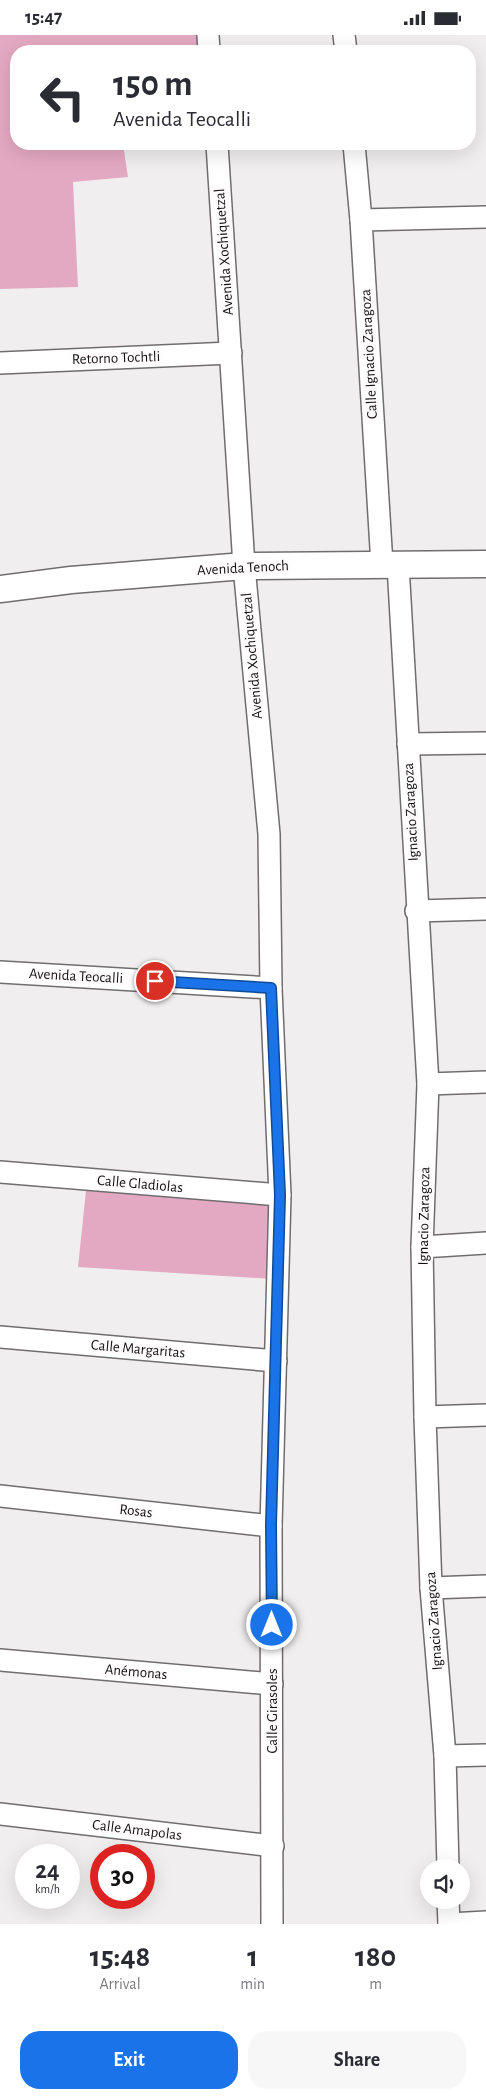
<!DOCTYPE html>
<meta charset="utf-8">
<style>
body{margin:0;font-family:"Alegreya Sans",sans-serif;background:#f7f7f7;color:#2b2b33;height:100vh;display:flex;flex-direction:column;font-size:19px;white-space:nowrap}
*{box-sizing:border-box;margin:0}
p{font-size:16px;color:#7c7c81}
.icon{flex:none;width:28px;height:28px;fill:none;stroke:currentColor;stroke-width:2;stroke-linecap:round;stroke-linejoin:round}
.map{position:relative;height:1889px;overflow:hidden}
.drawer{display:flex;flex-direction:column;background:#fff;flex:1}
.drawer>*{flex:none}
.top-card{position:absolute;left:10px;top:10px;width:466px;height:105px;border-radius:20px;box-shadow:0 5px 20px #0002;background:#fff;color:#2b2b33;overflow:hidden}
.tools{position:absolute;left:420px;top:1824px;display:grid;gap:10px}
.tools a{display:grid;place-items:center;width:50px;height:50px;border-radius:50%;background:#fff;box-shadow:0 5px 20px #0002;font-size:25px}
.speed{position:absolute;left:15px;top:1809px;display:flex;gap:10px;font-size:25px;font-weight:700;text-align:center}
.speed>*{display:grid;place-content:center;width:65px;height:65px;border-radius:50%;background:#fff;box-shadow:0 5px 20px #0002;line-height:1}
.speed small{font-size:12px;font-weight:400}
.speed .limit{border:8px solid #d22;background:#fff;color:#111}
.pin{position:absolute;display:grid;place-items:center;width:42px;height:42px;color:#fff;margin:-21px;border:2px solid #fff;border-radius:50%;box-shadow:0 1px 5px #0007}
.me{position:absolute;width:55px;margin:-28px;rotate:0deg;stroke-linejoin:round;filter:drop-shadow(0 0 4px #0008)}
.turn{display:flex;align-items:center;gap:18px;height:105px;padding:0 20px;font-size:22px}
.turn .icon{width:65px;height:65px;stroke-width:2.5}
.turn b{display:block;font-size:35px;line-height:42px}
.eta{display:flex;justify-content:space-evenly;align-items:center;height:85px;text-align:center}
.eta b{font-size:30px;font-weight:700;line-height:35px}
.action{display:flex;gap:10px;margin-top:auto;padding:10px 20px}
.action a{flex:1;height:58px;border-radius:20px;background:#1a73e8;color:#fff;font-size:20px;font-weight:700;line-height:58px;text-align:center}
.action a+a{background:#f7f7f7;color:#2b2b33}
.status{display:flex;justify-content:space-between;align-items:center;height:35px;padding:0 25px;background:#fff;direction:ltr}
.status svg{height:14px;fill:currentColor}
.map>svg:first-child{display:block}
</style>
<div class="status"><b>15:47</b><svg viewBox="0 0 49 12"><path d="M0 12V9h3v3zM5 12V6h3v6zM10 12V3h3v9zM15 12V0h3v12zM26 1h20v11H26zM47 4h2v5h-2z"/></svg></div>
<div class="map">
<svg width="486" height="1889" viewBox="0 0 486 1889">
<rect width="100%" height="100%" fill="#f1eeef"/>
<g fill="#e4a9c2">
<polygon points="0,0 206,0 207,16 16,16 16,109 123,109 128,142 73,147 78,252 0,254"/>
<polygon points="87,1146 277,1163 274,1244 78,1232"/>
</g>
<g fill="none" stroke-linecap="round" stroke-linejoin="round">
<g stroke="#706d6e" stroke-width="24">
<g id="minor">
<polyline points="208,0 209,16"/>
<polyline points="344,0 346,16"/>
<polyline points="217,109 244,531 269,799 271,953 280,1160 271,1491 272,1889"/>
<polyline points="354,109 361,185 382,530"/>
<polyline points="361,185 486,182"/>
<polyline points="0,328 231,318"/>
<polyline points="398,530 428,1049 422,1212 425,1382 431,1553 445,1721 448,1832"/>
<polyline points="408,709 486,708"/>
<polyline points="416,876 486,874"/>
<polyline points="0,937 271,953"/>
<polyline points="428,1049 486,1047"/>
<polyline points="0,1137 280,1160"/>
<polyline points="422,1212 486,1208"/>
<polyline points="0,1302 276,1326"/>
<polyline points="425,1382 486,1380"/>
<polyline points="0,1461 271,1491"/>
<polyline points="431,1553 486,1551"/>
<polyline points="0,1625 272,1649"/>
<polyline points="445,1721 486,1720"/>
<polyline points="0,1779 273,1811"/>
<polyline points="448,1865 449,1889"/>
<polyline points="449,1889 486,1887"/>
</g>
</g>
<g stroke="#706d6e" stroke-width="29">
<polyline id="tertiary" points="0,554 71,545 244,531 486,529"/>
</g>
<use href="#minor" stroke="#fff" stroke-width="21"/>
<use href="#tertiary" stroke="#fff" stroke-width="26"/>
</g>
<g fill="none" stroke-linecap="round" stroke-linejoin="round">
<g stroke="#114b97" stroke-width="12">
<polyline id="route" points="155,946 271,953 280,1160 271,1490 272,1590"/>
</g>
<use href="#route" stroke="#1a73e8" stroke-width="9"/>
</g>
<g text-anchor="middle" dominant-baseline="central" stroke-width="5" stroke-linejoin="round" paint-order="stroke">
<g font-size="15" fill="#131212" stroke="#fffbfd">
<text transform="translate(224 217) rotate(-94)">Avenida Xochiquetzal</text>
<text transform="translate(369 319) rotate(-93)">Calle Ignacio Zaragoza</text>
<text transform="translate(116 323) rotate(-2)">Retorno Tochtli</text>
<text transform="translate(243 533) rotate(-3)">Avenida Tenoch</text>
<text transform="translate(252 621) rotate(-95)">Avenida Xochiquetzal</text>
<text transform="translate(411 777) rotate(-93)">Ignacio Zaragoza</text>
<text transform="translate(76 941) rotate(3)">Avenida Teocalli</text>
<text transform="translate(140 1149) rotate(5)">Calle Gladiolas</text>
<text transform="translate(424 1181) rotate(-89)">Ignacio Zaragoza</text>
<text transform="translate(138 1314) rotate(5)">Calle Margaritas</text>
<text transform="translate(136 1476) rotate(6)">Rosas</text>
<text transform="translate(434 1586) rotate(-94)">Ignacio Zaragoza</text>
<text transform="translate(136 1637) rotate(5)">Anémonas</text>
<text transform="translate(272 1676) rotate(-90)">Calle Girasoles</text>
<text transform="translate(137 1795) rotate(7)">Calle Amapolas</text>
</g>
</g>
</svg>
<div class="tools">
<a><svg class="icon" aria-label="sound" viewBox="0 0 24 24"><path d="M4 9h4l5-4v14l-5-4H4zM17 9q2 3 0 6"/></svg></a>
</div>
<div class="speed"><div>24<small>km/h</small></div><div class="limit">30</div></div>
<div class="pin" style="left:155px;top:946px;background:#d93025"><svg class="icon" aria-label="arrive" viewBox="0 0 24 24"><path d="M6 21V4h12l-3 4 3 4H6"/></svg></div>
<svg class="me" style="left:272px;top:1590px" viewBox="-20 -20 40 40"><circle r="17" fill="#1a73e8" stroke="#fff" stroke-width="3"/><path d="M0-11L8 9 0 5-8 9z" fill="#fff"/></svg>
<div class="top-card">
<div class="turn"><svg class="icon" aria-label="left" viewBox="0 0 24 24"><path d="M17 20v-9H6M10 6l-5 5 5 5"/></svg><div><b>150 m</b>Avenida Teocalli</div></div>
</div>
</div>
<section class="drawer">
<div class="eta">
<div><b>15:48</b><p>Arrival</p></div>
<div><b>1</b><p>min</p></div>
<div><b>180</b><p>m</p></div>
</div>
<div class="action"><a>Exit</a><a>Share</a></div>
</section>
